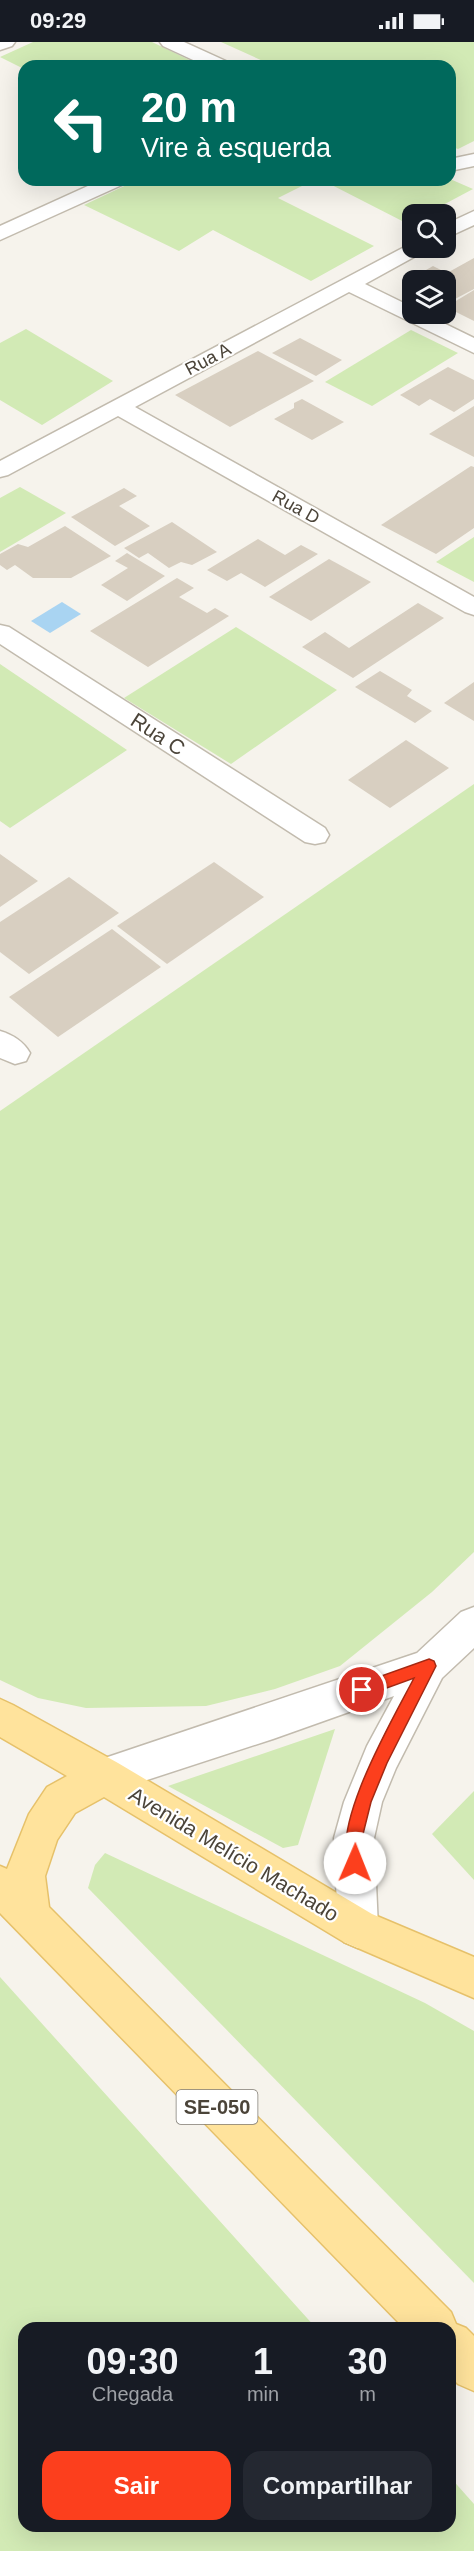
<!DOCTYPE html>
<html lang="pt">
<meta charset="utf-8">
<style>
body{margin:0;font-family:Arial,sans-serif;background:#242831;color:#f1f3f6;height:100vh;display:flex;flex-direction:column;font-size:22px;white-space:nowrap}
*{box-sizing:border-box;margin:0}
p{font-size:20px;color:#9ea1a6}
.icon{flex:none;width:33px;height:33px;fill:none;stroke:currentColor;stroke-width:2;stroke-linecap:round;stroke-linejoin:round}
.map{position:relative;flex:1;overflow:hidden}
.panel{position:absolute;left:18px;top:2280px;width:438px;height:210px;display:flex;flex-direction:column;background:#171b24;border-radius:18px;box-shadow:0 6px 24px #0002}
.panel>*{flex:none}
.banner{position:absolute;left:18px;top:18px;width:438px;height:126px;border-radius:18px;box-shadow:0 6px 24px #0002;background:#00695c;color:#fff;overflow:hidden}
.fabs{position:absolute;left:402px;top:162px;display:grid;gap:12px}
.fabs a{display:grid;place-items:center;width:54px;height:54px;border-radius:12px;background:#171b24;box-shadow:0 6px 24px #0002;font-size:30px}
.pin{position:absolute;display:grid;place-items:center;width:51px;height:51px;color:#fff;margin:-26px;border:3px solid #fff;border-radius:50%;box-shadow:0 2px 6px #0007}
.me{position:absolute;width:66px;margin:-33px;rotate:1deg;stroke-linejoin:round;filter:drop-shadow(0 0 4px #0008)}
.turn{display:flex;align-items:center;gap:21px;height:126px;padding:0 24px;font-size:27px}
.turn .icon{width:78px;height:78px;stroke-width:2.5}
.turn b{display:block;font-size:42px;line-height:51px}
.eta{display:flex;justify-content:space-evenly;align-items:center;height:102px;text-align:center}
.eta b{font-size:36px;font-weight:700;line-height:42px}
.cta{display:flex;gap:12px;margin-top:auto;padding:12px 24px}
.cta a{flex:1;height:69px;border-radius:18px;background:#fc3f1d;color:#fff;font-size:24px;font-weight:700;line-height:69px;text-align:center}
.cta a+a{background:#242831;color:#f1f3f6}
.status{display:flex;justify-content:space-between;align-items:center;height:42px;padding:0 30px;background:#171b24;direction:ltr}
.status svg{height:16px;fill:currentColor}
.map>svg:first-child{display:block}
</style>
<div class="status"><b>09:29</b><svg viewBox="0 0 49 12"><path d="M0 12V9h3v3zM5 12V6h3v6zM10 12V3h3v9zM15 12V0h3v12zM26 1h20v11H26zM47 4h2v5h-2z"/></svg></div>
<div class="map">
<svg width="474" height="2509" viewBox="0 0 474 2509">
<rect width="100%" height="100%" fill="#f6f3ec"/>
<g fill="#d2eab5">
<polygon points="33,0 152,0 202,24 24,24 24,27 0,15"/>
<polygon points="221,0 474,0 474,99 458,107 450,104 450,24 274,24"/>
<polygon points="450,137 473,147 426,172 412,172 412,180 408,182 322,138"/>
<polygon points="137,138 314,138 278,156 374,204 311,239 213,188 179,209 84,163"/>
<polygon points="26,287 113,339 42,383 0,358 0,301"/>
<polygon points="411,288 458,311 372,364 325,340"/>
<polygon points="20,445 66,471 0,510 0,456"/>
<polygon points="474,495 474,540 436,520"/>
<polygon points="236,585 337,648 231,722 124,656"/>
<polygon points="0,622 127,708 10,786 0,779"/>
<polygon points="474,742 474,1510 432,1550 340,1624 275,1647 206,1664 86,1666 38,1656 0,1638 0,1069"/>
<polygon points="335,1687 298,1803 283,1806 168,1744"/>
<polygon points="474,1749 474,1838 432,1792"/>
<polygon points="105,1811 425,1961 474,1989 474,2241 88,1846 95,1823"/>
<polygon points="0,1935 316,2286 24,2286 24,2484 450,2484 450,2435 474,2462 474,2509 0,2509"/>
</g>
<polygon fill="#a9d4f2" points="62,560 81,572 50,591 31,579"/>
<g fill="#d8cfc1">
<polygon points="474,216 474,247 455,257 446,252 446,238 417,238 412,236 433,224 447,231"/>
<polygon points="474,248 474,279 446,265"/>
<polygon points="300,296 342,318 316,334 272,311"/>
<polygon points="258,309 314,339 230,385 175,353"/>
<polygon points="448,325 474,338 474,357 454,370 430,357 419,364 400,353"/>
<polygon points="302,357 344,380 312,398 274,377 294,366 294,361"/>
<polygon points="474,364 474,415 429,392"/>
<polygon points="471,424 474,425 474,486 436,512 381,483"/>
<polygon points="124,446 137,454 119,464 150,484 115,504 71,475"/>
<polygon points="172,480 217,510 192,523 181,520 169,526 148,511 139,516 124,506"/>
<polygon points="65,484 111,514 71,536 33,536 15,523 7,528 0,523 0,512 18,502 28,505"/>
<polygon points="258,497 285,513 301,503 318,512 265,545 241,531 227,539 207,528"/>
<polygon points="127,511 165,534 127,559 101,543 128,526 115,519"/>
<polygon points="329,517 371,540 311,579 269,555"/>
<polygon points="177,536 194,546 179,555 207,571 215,566 229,574 148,625 90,589"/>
<polygon points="418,561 444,576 353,636 302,605 325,590 349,606"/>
<polygon points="380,629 412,648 407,654 432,669 415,681 355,645"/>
<polygon points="474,640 474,679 444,661"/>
<polygon points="406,698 449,726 390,766 348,738"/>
<polygon points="0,812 38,839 0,865"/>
<polygon points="214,820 264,855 167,922 117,884"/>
<polygon points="69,835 119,871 29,932 0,910 0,880"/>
<polygon points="112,887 161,925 58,995 9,955"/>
</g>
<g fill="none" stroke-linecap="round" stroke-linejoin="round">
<g stroke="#c2bbae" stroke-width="3">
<g id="minor">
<polygon points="0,0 15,0 12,4 0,8"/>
<polygon points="160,0 184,0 228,20 230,24 206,24 163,4"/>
<polygon points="474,112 474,124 450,129 450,117"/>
<polygon points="101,138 127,138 124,142 0,198 0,184"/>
<polygon points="474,169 474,183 446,196 446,182"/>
<polygon points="412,201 412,206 426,206 423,210 365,242 412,265 412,272 425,272 474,296 474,311 349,250 135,365 474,555 474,573 465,570 118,374 8,433 0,435 0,419"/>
<polygon points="0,583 9,585 325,786 329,793 325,800 315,802 305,800 0,602"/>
<path d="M0 989C13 993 23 999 30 1011L26 1019 15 1022 0 1016Z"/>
<polygon points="474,1565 474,1606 442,1636 396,1726 382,1760 374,1796 378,1886 372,1900 358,1906 344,1900 338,1886 334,1796 344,1760 367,1704 394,1654 273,1697 104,1752 90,1747 85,1734 90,1721 417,1611 461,1570"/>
</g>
</g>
<g stroke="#e6c16a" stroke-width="3">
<polygon id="major" points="0,1657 13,1663 118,1721 372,1872 474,1915 474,1956 344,1900 104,1755 75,1771 57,1798 45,1834 49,1865 451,2270 456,2282 466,2286 474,2294 474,2349 458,2342 450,2334 450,2286 404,2286 0,1871 0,1824 7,1827 29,1772 47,1745 67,1734 0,1695"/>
</g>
<use href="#minor" fill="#fff" fill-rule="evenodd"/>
<use href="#major" fill="#ffe39c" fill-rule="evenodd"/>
</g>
<path fill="#fc3f1d" stroke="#a42913" stroke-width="1.5" d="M429 1617 434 1619 436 1624 387 1721 371 1760 362 1796 363 1821 361 1827 355 1829 349 1827C330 1783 393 1677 414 1636L362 1655 356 1653 354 1648 356 1643Z"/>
<g text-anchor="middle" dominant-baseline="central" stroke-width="4.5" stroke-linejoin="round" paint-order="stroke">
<g font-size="18" fill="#4b4439" stroke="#fff">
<text transform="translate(208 317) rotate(-28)">Rua A</text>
<text transform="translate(296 465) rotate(29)">Rua D</text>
</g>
<rect fill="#fff" stroke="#817c74" stroke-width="1.5" x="176.5" y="2048" width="81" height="34" rx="4.5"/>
<g font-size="20" font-weight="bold" fill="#4b4439">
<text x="217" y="2065">SE-050</text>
</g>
<g font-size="21" fill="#4b4439" stroke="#fff">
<text transform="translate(158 692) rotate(33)">Rua C</text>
<text transform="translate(234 1812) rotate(31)">Avenida Melício Machado</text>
</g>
</g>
</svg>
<div class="fabs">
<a><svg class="icon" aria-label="search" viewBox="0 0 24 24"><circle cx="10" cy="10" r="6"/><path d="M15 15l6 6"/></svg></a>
<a><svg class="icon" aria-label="layers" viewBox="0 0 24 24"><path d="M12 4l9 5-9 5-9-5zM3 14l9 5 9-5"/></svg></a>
</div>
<div class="pin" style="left:362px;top:1648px;background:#d93025"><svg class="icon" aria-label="arrive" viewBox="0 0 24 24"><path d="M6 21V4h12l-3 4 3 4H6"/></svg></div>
<svg class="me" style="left:355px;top:1821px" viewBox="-20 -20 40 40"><circle r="19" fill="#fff"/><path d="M0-13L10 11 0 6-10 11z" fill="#fc3f1d"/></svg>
<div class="banner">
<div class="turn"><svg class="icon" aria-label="left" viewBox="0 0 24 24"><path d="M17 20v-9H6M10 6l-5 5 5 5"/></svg><div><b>20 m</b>Vire à esquerda</div></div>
</div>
<section class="panel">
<div class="eta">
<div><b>09:30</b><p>Chegada</p></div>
<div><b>1</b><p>min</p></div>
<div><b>30</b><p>m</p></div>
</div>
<div class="cta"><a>Sair</a><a>Compartilhar</a></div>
</section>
</div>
